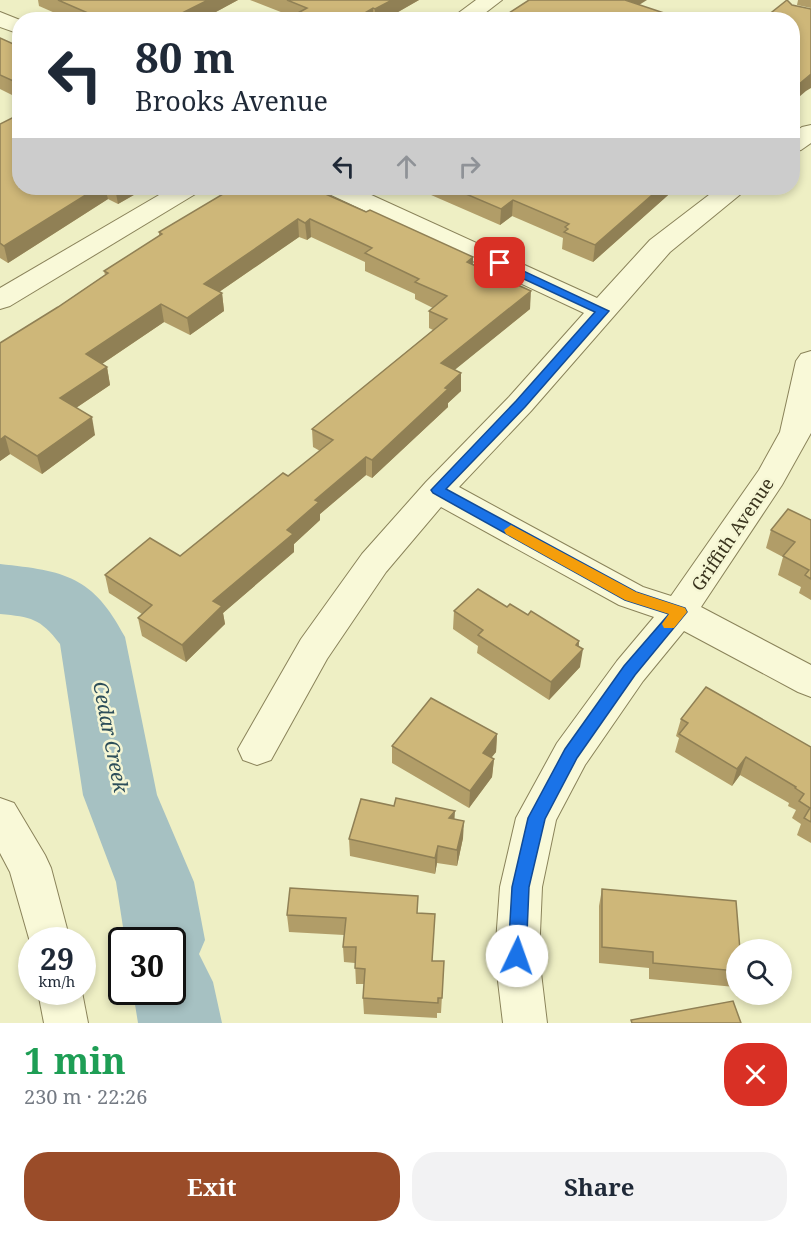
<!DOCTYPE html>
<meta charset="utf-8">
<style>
body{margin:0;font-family:"Noto Serif",serif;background:#f2f2f3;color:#1f2937;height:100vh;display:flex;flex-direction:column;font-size:22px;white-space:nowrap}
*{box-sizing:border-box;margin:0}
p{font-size:20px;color:#747a83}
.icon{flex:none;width:33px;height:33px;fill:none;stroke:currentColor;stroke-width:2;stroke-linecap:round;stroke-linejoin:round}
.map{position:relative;height:1023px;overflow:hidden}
.drawer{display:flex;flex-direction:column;background:#fff;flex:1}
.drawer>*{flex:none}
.top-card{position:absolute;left:12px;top:12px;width:788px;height:183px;border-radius:24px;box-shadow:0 3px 9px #0003;background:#fff;color:#1f2937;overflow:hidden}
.buttons{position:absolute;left:726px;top:939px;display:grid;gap:12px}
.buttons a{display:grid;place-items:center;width:66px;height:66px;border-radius:50%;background:#fff;box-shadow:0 3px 9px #0003;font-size:30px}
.speed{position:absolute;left:18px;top:927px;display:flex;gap:12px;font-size:30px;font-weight:700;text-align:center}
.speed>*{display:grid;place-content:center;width:78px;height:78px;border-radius:50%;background:#fff;box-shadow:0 3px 9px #0003;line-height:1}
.speed small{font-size:15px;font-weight:400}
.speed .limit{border:3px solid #111;border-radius:9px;background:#fff;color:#111}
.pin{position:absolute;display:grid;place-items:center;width:51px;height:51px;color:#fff;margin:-26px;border-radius:12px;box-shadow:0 3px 9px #0006}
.me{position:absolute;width:66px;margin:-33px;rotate:3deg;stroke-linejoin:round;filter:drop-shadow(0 0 4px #0008)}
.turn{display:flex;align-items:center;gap:21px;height:126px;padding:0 24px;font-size:27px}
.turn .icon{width:78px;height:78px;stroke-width:2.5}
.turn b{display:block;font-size:42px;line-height:51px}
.lanes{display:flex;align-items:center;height:57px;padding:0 24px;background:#0003;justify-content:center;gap:30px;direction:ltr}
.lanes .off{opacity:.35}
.round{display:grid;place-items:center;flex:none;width:63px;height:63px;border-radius:24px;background:#f2f2f3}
.summary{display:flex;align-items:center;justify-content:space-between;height:102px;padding:0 24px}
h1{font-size:36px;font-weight:700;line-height:45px;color:#1e9e55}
.cta{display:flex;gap:12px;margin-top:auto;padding:12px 24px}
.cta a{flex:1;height:69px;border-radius:24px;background:#9a4c29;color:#fff;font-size:24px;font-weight:700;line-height:69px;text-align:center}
.cta a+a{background:#f2f2f3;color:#1f2937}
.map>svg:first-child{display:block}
</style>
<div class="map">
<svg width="811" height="1023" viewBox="0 0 811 1023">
<rect width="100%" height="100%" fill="#eeefc4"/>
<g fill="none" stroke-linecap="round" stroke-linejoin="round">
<path fill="#a6c1c2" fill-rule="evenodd" d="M0 564C65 571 93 576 125 637L157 795 194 882 205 940 199 954 213 982 222 1023H138L133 992H172V940H125L116 882 83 795 60 644C40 618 31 617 0 614Z"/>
<g stroke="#8a835a" stroke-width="2">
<g id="minor">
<polygon points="476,0 502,0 476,20 449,20"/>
<polygon points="0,12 20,20 20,34 0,27"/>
<polygon points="811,125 811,143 801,150 792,152 792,134 802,127"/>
<polygon points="171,188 201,188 197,193 10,306 0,309 0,288"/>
<polygon points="324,188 356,188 597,298 650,240 718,188 745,188 742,193 670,252 531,411 459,487 643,587 671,596 759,470 780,432 796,361 801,354 811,351 811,433 782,485 701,607 811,665 811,697 798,692 684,631 643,681 585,765 556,820 542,887 539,956 547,1023 503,1023 495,956 500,887 516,818 557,743 617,661 654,617 619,605 441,507 386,572 327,659 271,760 257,765 243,760 238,749 301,639 362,554 426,482 509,397 584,313 327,193"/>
<polygon points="0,798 14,803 45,855 51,868 70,940 32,940 32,949 10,872 0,853"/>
<polygon points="38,992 82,992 88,1023 44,1023"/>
</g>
</g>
<use href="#minor" fill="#f9f9d8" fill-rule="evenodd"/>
</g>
<g fill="#b19d68">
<polygon points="38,0 238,0 201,20 71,20 39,6"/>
<polygon points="250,0 419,0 384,20 285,20 291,16"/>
<polygon points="798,0 811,0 811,8 797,5"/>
<polygon points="0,38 20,47 20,99 0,89"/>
<polygon points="0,124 20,188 146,188 118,204 108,199 8,263 0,258"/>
<polygon points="415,188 676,188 593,262 562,249 563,238 512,216 500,225"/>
<polygon points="366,212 473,257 473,264 530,309 454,370 461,373 461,391 448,403 448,407 372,478 366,475 320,514 320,520 294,544 294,552 223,613 225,624 186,662 142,636 138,618 142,614 109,593 105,575 180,556 288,476 320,451 313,447 312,429 433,330 429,328 429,311 433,308 415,299 415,294 365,271 365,262 311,237 307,240 299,237 219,292 222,293 224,311 190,335 164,322 102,364 107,367 110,385 76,408 95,435 42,474 10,454 0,461 0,343 58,307 105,275 104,271 159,236 159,232"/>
<polygon points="811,520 811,600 799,593 801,587 778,575 783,557 766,548 771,530"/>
<polygon points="507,607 528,615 579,641 579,647 580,667 549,700 477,653 478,646 453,629 454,611"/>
<polygon points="681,719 811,747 811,843 797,835 801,824 792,818 796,810 788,806 789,803 740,775 732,786 675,752 679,738 676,736"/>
<polygon points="497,734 496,752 491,758 494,759 492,777 469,808 392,763 392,746"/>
<polygon points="454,819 463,838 457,866 437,863 435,874 350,856 349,839"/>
<polygon points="602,889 736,950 736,984 735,987 649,979 649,968 599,963 599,906"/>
<polygon points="418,913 433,961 444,961 441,1013 437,1013 437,1018 364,1014 363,998 364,984 356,984 355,963 344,962 343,947 344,935 289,932 287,915"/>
</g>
<g fill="#908055">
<polygon points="208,0 238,0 201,20 180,20 180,14"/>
<polygon points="392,0 419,0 384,20 375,20 375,9"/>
<polygon points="625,0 647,0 623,15"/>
<polygon points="373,8 373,20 353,20"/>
<polygon points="811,74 811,88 806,91 792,103 792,90"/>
<polygon points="97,188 105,188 108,199 8,263 4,246"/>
<polygon points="115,188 146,188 118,204"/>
<polygon points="660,188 676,188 593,262 595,245"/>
<polygon points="513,200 512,216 500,225 501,209"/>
<polygon points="298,219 299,237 206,301 204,284"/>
<polygon points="310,219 311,237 307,240 305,223"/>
<polygon points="473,257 472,274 467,262"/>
<polygon points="531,291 530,309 441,381 441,363"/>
<polygon points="222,293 224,311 190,335 187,318"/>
<polygon points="161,304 164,322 90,372 86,354"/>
<polygon points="107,367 110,385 64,416 60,398"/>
<polygon points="461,373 461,391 448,403 448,407 372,478 372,460 445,388"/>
<polygon points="92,417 95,435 42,474 37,456"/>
<polygon points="5,436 10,454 0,461 0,440"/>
<polygon points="366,457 366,475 320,514 320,520 294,544 294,552 223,613 225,624 186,662 182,645 213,601 287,530 315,500"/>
<polygon points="579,641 577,655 583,649 580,667 549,700 551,682 576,645"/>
<polygon points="497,734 496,752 481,770 483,753"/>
<polygon points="746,757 740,775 732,786 737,769"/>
<polygon points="494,759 492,777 469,808 470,791"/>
<polygon points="455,811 454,828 449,818"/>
<polygon points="464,821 463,838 457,866 457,850"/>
<polygon points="438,846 437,863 435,874 435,858"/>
</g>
<g fill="#ceb779" stroke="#908055" stroke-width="1.5">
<polygon points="58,0 208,0 180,14 192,20 104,20"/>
<polygon points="287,0 392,0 375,9 373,8 353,20 285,20 307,8"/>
<polygon points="529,0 625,0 685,20 498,20"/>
<polygon points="787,0 792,5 811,9 811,74 792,90 792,20 762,20"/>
<polygon points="702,14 719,20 695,20"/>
<polygon points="0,38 20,47 20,84 0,75"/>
<polygon points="20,114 20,188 97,188 4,246 0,243 0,124"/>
<polygon points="233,188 312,188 366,212 370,210 473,257 467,262 531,291 441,363 461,373 445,388 448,389 372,460 366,457 315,500 319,502 287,530 293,534 213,601 222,606 182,645 138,618 152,605 105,575 150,538 180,556 283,473 288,476 333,440 312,429 447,319 429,311 447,296 415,282 419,279 365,253 372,248 310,219 305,223 298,219 204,284 222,293 187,318 161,304 86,354 107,367 60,398 92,417 37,456 5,436 0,440 0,343 58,307 108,273 104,271 162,234 159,232"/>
<polygon points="452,188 660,188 595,245 564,232 568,229 565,227 569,224 513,200 501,209"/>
<polygon points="788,509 811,520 811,579 805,575 809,570 783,556 795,542 771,530"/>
<polygon points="478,589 507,607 510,604 528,615 531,611 579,641 576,645 583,649 551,682 478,635 483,630 454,611"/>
<polygon points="706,687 811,747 811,822 804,818 810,808 799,801 804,794 795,788 796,787 746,757 737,769 679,734 688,723 681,719"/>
<polygon points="431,698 497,734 483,753 494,759 470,791 392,746"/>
<polygon points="396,798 455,811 449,818 464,821 457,850 438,846 435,858 349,839 361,799 394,806"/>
<polygon points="290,888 418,896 417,913 435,914 432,961 444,961 442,998 438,998 438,1003 363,998 365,969 355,968 356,947 343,947 346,918 287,915"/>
<polygon points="602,889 736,901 740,950 736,950 736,971 653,963 653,952 602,947"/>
<polygon points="733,1001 741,1023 632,1023 631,1020"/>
</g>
<polygon fill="#1a73e8" stroke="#114b97" stroke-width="1.5" points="500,260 609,311 525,407 446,489 636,592 685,608 687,612 635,675 577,758 545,819 529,887 526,956 523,962 517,964 510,962 508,956 512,887 528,818 565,749 624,666 669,614 625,600 433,493 431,490 516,401 595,312 496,266 496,261"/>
<polygon fill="#f59e0b" points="511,525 636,592 685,608 687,612 674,628 664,628 662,624 669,614 625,600 506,534 504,530"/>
<g text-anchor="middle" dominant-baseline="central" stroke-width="5" stroke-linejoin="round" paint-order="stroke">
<g font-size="18" fill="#3a341e" stroke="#f5f6d4">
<text transform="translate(732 534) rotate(-56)">Griffith Avenue</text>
</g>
<g font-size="20" font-style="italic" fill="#2d4e5a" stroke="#f5f6d4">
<text transform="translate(111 737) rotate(79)">Cedar Creek</text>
</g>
</g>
</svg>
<div class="buttons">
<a><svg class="icon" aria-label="search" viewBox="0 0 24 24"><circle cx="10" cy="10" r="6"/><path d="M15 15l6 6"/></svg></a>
</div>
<div class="speed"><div>29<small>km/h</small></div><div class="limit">30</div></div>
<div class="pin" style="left:500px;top:263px;background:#d93025"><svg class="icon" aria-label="arrive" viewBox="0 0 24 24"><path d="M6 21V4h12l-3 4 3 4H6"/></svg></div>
<svg class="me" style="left:517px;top:956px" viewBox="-20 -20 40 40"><circle r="19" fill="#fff"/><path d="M0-13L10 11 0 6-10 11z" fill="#1a73e8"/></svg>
<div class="top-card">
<div class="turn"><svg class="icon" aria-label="left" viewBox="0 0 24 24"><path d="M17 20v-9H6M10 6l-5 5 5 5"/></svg><div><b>80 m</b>Brooks Avenue</div></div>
<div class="lanes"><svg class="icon" aria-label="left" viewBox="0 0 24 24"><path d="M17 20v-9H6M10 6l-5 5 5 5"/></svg><svg class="icon off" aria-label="ahead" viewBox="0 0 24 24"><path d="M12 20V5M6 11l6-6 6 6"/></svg><svg class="icon off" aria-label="right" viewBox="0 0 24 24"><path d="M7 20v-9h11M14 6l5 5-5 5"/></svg></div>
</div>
</div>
<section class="drawer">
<div class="summary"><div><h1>1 min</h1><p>230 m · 22:26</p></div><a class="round" style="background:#d93025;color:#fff"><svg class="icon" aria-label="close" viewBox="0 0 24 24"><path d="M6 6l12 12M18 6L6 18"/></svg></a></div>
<div class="cta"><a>Exit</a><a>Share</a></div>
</section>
